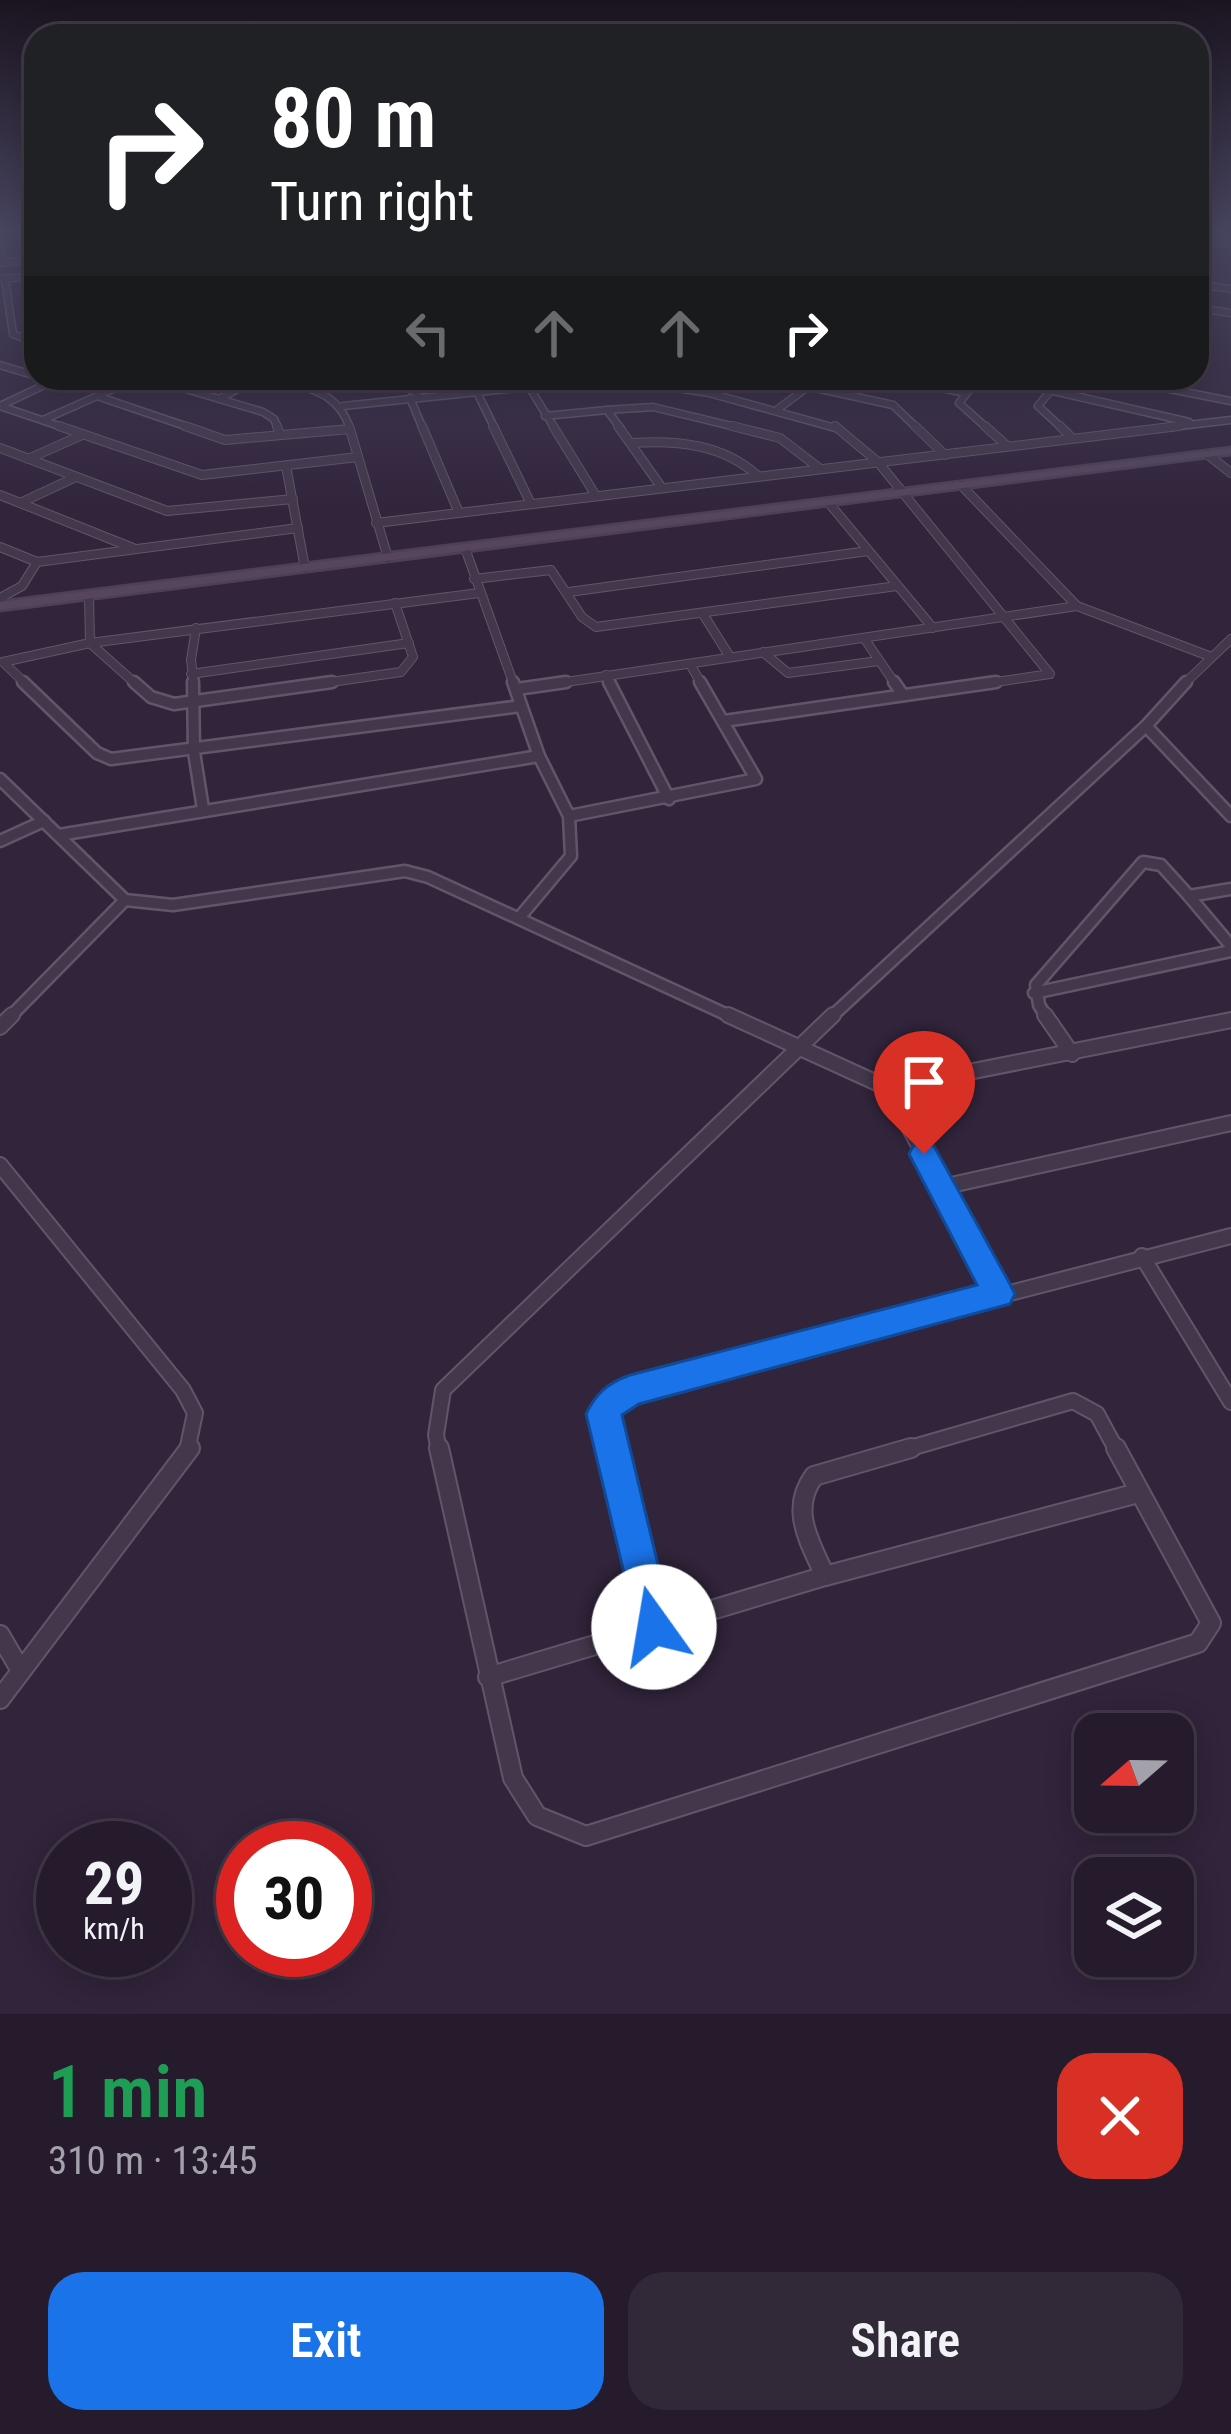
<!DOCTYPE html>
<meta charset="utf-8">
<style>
body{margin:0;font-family:"Roboto Condensed",sans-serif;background:#312838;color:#f1f3f6;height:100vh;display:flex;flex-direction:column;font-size:45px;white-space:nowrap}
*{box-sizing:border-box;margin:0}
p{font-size:39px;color:#a3a1a9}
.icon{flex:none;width:66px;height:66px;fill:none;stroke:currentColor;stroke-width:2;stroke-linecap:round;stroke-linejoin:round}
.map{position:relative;height:2014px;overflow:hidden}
.panel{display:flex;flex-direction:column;background:#251b2c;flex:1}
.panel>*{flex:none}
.banner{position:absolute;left:24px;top:24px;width:1185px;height:366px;border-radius:36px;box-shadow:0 6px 30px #0003,0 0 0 3px #423948;background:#202124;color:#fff;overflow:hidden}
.needle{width:78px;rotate:250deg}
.buttons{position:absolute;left:1074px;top:1713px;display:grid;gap:24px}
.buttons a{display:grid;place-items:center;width:120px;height:120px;border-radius:24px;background:#251b2c;box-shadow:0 6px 30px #0003,0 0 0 3px #423948;font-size:60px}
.speed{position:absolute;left:36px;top:1821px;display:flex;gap:24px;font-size:60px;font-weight:700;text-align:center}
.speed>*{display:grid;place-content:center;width:156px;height:156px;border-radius:50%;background:#251b2c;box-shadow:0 6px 30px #0003,0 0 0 3px #423948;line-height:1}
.speed small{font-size:30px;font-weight:400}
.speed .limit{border:18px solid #d22;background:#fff;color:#111}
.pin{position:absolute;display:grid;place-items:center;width:102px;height:102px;color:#fff;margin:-123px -51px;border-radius:50% 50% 50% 0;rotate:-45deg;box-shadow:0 0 12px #0007}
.pin .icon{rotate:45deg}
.me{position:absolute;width:132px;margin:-66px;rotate:347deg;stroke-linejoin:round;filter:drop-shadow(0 0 9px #0008)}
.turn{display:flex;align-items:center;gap:42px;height:252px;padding:0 48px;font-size:54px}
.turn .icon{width:156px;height:156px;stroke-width:2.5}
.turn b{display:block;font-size:84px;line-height:102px}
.lanes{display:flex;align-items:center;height:114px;padding:0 48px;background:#0003;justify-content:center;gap:60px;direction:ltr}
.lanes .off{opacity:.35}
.round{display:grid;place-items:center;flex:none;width:126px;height:126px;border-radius:36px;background:#312838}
.overview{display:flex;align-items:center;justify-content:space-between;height:204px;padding:0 48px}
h1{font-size:72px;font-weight:600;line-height:90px;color:#1e9e55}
.action{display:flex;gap:24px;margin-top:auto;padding:24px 48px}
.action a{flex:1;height:138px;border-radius:36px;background:#1a73e8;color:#fff;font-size:48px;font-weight:600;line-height:138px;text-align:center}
.action a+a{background:#312838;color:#f1f3f6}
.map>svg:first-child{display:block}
</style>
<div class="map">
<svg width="1231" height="2014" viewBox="0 0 1231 2014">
<rect width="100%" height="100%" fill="#31243b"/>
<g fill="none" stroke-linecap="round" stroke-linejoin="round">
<g stroke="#615669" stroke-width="9">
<g id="street-far4">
<polyline points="0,242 2,263"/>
<polyline points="1197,244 1226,243"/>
<polyline points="0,263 36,259"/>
<polyline points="1,279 36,276"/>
<polyline points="5,279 13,334 36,343"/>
<polyline points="1197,284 1231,289"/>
<polyline points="1197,308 1231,313"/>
<polyline points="0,365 36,376"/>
<polyline points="149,378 263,412 274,419 278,429"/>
<path d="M277 378C311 389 339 393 350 429"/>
<polyline points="397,378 419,396"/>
<polyline points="470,378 495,429"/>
<polyline points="894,378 965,393"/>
<polyline points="979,378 959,403 988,429"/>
<polyline points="1061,378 1038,406 1063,429"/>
<polyline points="1113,378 1231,401"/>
<polyline points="528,385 555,429"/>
<polyline points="811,387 893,405 918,429"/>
<polyline points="1049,390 1189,422"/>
<polyline points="709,393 729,378"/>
<polyline points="97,396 194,429"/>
<polyline points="410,398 423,429"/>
<polyline points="219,399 258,378"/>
<polyline points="0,406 68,429"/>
<polyline points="0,406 59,378"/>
<polyline points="343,406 613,378 709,393 839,429"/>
<polyline points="778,409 820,378"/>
<polyline points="607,410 653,407 744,429"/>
<polyline points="545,416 607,410 621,429"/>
<polyline points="43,420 138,378"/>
<polyline points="1154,429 1231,420"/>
</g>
</g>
<g stroke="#615669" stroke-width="10">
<g id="street-far3">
<polyline points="59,426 202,475 358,457"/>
<polyline points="185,426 225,440 350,429"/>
<polyline points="277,426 280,435"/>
<polyline points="349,426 388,558"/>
<polyline points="422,426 459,513"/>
<polyline points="493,426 531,504"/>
<polyline points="553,426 596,496"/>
<polyline points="618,426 662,488"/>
<polyline points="732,426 780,438 819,468"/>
<polyline points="835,426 878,462 1050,674 975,685"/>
<polyline points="915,426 945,455"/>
<polyline points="985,426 1007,446"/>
<polyline points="1060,426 1072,438"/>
<path d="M632 443C677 440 723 444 758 476"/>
<polyline points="0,448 167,511 293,499"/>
<polyline points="1207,454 1231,473"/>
<polyline points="28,459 82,435"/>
<polyline points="286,466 305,568"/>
<polyline points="961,485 1077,606"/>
<polyline points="0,495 133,548"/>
<polyline points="828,502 933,628"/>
<polyline points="20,503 76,477"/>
<polyline points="376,523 1179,426"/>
<polyline points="0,547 37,562 298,528"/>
<polyline points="465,548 514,685"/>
<polyline points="474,579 551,570 582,617 596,627 897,586"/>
<polyline points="569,592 868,551"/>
<polyline points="89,595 90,643 137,685"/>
<polyline points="0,598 22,586 37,562"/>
<polyline points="703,614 730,657"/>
<polyline points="864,638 896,685"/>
<polyline points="763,652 788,673 879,661"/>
<polyline points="690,664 702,685"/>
<polyline points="191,674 409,643"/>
<polyline points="606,675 611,685"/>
<polyline points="27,685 3,662 90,643 479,593"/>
<polyline points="194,685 191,660 196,628"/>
<polyline points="310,685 401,672 413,657 395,603"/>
<polyline points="546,685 1077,606 1209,656"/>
<polyline points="1183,685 1231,639"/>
</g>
</g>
<g stroke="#615669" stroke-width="15">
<g id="street-far2">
<polyline points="23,682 97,753 111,759 521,706"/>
<polyline points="134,682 151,697 174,704 332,682"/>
<polyline points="193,682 194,752 203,809"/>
<polyline points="513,682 539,756 569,816 571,856 519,918"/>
<polyline points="609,682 669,799"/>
<polyline points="894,682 903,695"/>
<polyline points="1186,682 1146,726 1231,816"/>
<polyline points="517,689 566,682"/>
<polyline points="724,721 996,682"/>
<polyline points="0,779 125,900 173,905 405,871 428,877 734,1018"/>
<polyline points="569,816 756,779 700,682"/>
<polyline points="59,835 539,756"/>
<polyline points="0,841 44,821"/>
<polyline points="1189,896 1231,946"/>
<polyline points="1034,993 1231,951"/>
<polyline points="9,1018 125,900"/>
<polyline points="830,1018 1146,726"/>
<polyline points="1047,1018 1039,1005 1036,985 1143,862 1161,865 1189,896 1231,889"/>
</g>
</g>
<g stroke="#615669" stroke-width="18">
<g id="street-far1">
<polyline points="728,1015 888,1088 1231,1020"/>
<polyline points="1045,1015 1072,1054"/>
<polyline points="0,1027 12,1015"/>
<polyline points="888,1088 999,1294"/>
<polyline points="0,1165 183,1390 195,1413 187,1451"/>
<polyline points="942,1187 1231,1123"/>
<polyline points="1142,1256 1231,1402"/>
<polyline points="439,1451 436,1435 443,1390 833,1015"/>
<polyline points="613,1451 604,1414 630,1391 1231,1236"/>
<polyline points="900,1451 1073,1401 1097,1414 1117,1451"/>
</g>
</g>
<g stroke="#615669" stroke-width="22">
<g id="street">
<polyline points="439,1448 513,1778 537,1816 586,1836 1198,1643 1211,1623 1116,1448"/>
<polyline points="612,1448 654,1627"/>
<path d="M825 1576C810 1542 789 1510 814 1476L911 1448"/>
<polyline points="0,1635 21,1671"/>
<polyline points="488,1677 825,1576 1138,1493"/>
<polyline points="0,1699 190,1448"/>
</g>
</g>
<g stroke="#4c4154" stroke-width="5">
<polygon id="secondary" points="1231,448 1231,454 0,610 0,602"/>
</g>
<use href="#street-far4" stroke="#43384b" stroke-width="6"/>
<use href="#street-far3" stroke="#43384b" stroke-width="8"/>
<use href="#street-far2" stroke="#43384b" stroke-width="10"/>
<use href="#street-far1" stroke="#43384b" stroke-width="14"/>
<use href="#street" stroke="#43384b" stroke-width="18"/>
<use href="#secondary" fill="#55465e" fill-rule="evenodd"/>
</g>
<linearGradient id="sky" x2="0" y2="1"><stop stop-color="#1b1420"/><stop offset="0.45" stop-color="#484560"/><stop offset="1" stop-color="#484560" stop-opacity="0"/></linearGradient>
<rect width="1231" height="514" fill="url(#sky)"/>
<path fill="#1a73e8" stroke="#114b97" stroke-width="3" d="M924 1143 934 1146 1010 1284 1015 1294 1010 1304 639 1404 622 1415 673 1627 668 1640 654 1646 640 1640 586 1414C596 1393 608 1383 630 1375L977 1285 909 1154 913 1146Z"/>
</svg>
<div class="buttons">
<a><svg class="needle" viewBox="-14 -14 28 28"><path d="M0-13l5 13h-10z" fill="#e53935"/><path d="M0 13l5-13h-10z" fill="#a3a1a9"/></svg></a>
<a><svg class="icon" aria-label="layers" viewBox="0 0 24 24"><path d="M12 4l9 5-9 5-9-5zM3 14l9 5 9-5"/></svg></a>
</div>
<div class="speed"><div>29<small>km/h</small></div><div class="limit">30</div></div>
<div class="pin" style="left:924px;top:1154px;background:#d93025"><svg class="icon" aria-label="arrive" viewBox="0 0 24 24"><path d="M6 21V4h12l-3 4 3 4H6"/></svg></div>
<svg class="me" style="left:654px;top:1627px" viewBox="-20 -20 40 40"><circle r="19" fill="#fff"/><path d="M0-13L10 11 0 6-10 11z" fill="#1a73e8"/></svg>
<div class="banner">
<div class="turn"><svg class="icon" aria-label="right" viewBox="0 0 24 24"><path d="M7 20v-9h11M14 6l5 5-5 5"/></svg><div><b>80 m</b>Turn right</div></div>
<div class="lanes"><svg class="icon off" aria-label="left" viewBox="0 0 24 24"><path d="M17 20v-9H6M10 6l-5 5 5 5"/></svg><svg class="icon off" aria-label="ahead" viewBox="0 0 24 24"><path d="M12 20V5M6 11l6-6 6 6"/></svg><svg class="icon off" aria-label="ahead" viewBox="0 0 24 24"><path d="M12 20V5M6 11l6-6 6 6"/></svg><svg class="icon" aria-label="right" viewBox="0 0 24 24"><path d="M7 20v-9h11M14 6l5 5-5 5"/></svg></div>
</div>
</div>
<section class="panel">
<div class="overview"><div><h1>1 min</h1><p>310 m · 13:45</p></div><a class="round" style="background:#d93025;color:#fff"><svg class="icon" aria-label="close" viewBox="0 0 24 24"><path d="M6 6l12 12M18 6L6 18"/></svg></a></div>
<div class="action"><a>Exit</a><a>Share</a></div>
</section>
